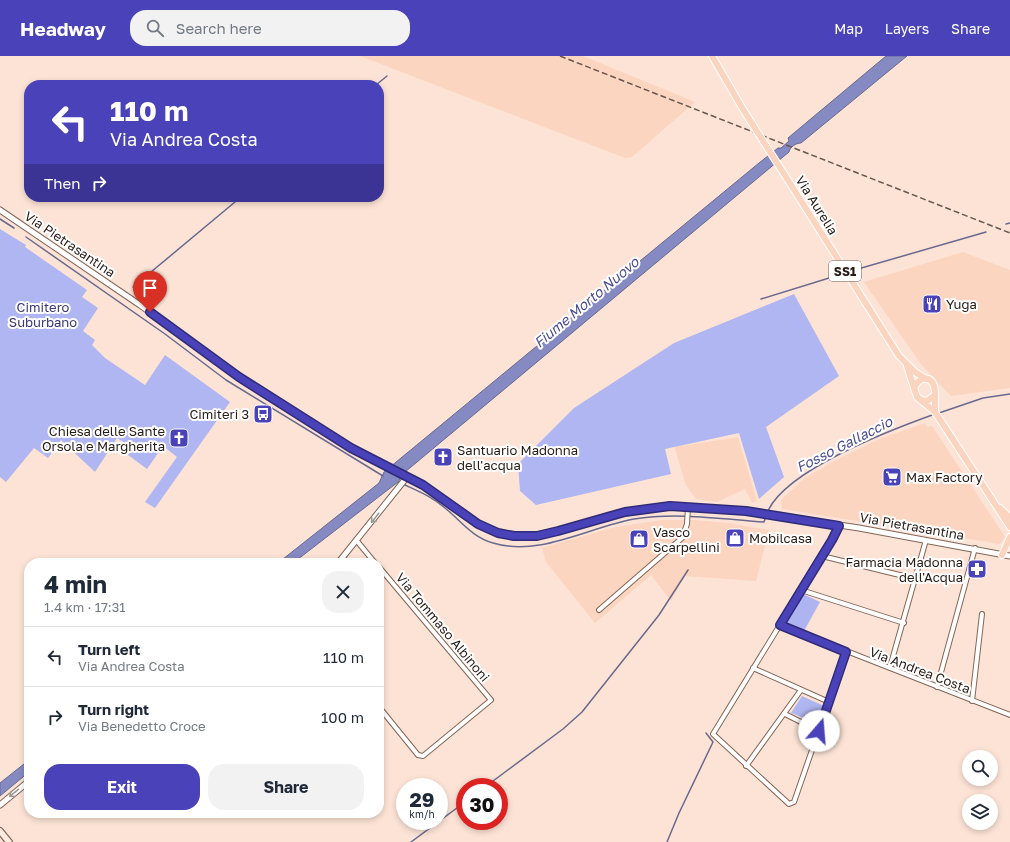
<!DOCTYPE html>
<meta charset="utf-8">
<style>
body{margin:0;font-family:"Golos Text",sans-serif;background:#f2f2f3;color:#1f2937;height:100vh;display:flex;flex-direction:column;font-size:15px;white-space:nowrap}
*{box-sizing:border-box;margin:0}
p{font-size:13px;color:#747a83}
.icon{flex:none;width:22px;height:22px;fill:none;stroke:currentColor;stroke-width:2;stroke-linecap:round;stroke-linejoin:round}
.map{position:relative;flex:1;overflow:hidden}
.side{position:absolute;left:24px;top:502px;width:360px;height:260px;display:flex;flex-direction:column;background:#fff;border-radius:16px;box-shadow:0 2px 6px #0003}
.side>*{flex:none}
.hud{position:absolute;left:24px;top:24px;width:360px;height:122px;border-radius:16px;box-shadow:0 2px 6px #0003;background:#4a42b9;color:#fff;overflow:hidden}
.buttons{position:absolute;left:962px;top:694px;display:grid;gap:8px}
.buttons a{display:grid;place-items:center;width:36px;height:36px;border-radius:50%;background:#fff;box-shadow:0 2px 6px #0003;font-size:20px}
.speed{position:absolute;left:396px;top:722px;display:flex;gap:8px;font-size:20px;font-weight:700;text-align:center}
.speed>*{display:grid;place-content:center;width:52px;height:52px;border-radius:50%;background:#fff;box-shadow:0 2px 6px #0003;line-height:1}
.speed small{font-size:10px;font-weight:400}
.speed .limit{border:6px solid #d22;background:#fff;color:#111}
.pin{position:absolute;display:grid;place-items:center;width:34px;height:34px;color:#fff;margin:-41px -17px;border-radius:50% 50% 50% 0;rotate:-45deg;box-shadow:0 0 4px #0007}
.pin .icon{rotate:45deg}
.me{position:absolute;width:44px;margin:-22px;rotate:18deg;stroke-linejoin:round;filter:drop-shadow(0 0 3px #0008)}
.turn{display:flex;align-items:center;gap:14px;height:84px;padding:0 20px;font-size:18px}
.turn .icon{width:52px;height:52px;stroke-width:2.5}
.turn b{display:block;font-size:28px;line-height:34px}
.then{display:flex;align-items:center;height:38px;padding:0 20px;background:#0003;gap:8px;font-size:15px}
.round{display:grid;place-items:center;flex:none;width:42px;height:42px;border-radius:16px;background:#f2f2f3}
.head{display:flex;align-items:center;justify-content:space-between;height:68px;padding:0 20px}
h1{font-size:24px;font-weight:700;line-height:30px}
.button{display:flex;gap:8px;margin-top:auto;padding:8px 20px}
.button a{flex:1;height:46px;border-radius:16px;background:#4a42b9;color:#fff;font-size:16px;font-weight:700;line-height:46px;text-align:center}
.button a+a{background:#f2f2f3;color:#1f2937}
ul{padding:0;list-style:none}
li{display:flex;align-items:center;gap:12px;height:60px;padding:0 20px;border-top:1px solid #e0e1e3}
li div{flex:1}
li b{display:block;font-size:15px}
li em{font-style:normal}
header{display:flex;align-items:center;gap:24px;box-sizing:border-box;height:56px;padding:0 20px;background:#4a42b9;color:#fff}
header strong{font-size:19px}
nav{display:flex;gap:22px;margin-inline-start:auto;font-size:14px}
.search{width:280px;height:36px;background:#f2f2f3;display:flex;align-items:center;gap:10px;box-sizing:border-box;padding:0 14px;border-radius:16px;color:#747a83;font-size:15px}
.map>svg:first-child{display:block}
</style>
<header>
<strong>Headway</strong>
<div class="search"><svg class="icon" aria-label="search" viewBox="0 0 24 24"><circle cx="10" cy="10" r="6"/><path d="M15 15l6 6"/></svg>Search here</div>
<nav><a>Map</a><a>Layers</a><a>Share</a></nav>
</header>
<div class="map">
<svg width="1010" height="786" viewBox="0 0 1010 786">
<rect width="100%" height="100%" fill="#fce3d5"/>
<g fill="#fbd5bf">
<polygon points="360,0 583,0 695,46 632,101 625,102"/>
<polygon points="963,196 1010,214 1010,332 951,340 921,308 864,226"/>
<polygon points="925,367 927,371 932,370 1005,481 1000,488 782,453 781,444 805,422 836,404 882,382"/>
<polygon points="738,381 757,445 752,447 745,433 717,446 696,443 686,429 675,393 675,391"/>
<polygon points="662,464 695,464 728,467 769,474 756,525 685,520 671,545 651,519 595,567 546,506 542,492 615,471"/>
</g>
<g fill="#b0b6f1">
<polygon points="0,173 26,189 25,191 87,234 82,241 98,252 83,275 95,284 92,289 105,302 145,329 165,299 230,346 155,452 145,446 177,401 163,390 147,413 128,399 133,392 117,382 95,416 61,384 48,402 34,392 6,426 0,421"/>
<polygon points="794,238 839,320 766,371 784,421 759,443 739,377 665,393 671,418 536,449 520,435 518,408 574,352 674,287"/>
<polygon points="802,640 824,650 818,668 791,657"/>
</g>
<polygon fill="#adb4ef" points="803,538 820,546 804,575 785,568 784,566"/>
<g fill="#858ac3" stroke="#69698f">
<path d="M886 0H907L801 87C796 87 790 91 789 96L399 421 400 423 398 426 293 507H278L379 427 384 416 759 107 778 92H781L789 85 788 82Z"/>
<polygon points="29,704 29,716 0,740 0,727"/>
</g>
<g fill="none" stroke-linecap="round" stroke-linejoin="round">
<g stroke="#69698f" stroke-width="1.5">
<polyline points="376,29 387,20"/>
<polyline points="0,163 14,172"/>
<polyline points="1006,168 1010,167"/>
<polyline points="26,181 165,278 226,324 383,420"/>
<polyline points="851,215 986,176"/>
<polyline points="133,231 241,141"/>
<polyline points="761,243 842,218"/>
<polyline points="939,357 983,342 1010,338"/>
<path d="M403 428C418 435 433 441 445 452 461 465 472 481 493 487 540 501 589 471 634 463 677 456 722 463 764 466L766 460"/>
<path d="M767 457C784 414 893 373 935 358"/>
<polyline points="485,731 563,673 582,656 659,559 688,514"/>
<polyline points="411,786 465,746"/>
<polyline points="667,786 679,757 713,686 706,677"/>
</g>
<g stroke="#816657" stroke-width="6">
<g id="minor">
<polyline points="839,470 832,484 713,678 789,748 794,746 846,596"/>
<polyline points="357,485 375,507"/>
<polyline points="822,500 916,523"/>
<polyline points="379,511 491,644 423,700 418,699 379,651"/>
<polyline points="801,534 904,567"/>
<polyline points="599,554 682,482 687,468 688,451"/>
<polyline points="780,569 1010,659"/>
<polyline points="890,611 926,484"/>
<polyline points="753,612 829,646"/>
<polyline points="937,631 975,492"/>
<polyline points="972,645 982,558"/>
<polyline points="785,658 819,675"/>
<polyline points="746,710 801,634"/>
</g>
</g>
<g stroke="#816657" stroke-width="7">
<g id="tertiary">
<polyline points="0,154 140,249 239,321 351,392 423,429 470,463 491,475 510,479 531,480 558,475 607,460 640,453 670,450 710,452 746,455 859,472 1010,500"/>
<polyline points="338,507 407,421"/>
<polyline points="0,749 29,725"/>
</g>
</g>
<g stroke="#816657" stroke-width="8">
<polyline id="secondary" points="0,775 9,786"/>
</g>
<g stroke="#fff" stroke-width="8">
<g id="primary">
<polyline points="712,0 744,55"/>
<polyline points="786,121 899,300 915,316 926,323"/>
<polyline points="907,310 917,341 921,344 927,345 935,339"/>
<path d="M914 332C916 328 918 325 922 323 940 319 934 347 935 356"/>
<polyline points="918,342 935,356 1010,471"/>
<polyline points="1000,452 1010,462"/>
<polyline points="1002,499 1010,481"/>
</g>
</g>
<use href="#minor" stroke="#fff" stroke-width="4"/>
<use href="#tertiary" stroke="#fff" stroke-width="5"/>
<use href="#secondary" stroke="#fce9df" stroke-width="5.5"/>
<use href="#primary" stroke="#fad4be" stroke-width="6"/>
<polyline stroke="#67574e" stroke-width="1.5" stroke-dasharray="6 3" stroke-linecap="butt" points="560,0 1010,177"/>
<g stroke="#fff" stroke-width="8" stroke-linecap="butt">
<polyline id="primary-bridge" points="744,55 786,121"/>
</g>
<use href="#primary-bridge" stroke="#fad4be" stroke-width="6"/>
</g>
<defs><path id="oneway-shaft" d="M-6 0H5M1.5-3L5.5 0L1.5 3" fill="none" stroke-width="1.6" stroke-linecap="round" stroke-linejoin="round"/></defs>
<g stroke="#9e9896">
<use href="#oneway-shaft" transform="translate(375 462) rotate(128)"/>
<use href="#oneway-shaft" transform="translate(14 737) rotate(141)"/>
</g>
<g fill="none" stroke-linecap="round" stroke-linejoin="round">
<g stroke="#302b78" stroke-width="10">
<polyline id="route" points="150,256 239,321 351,392 423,429 478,468 498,477 514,480 537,480 558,475 625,456 670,450 746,455 839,470 832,484 780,569 846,596 819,675"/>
</g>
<use href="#route" stroke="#4a42b9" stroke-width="7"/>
</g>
<defs>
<g id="restaurant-square" transform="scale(1)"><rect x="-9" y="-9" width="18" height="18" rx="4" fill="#4a42b9" stroke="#fff"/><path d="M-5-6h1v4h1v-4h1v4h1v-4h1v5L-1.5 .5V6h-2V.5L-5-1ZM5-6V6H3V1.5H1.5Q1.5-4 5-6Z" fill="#fff"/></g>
<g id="bus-square" transform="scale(1)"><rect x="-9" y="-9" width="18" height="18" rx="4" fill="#4a42b9" stroke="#fff"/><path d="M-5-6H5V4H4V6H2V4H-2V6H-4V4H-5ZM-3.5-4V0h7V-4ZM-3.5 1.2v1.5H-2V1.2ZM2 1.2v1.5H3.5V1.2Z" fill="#fff"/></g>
<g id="church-square" transform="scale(1)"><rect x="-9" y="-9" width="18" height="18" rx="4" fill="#4a42b9" stroke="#fff"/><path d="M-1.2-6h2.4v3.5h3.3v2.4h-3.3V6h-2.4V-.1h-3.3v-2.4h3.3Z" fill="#fff"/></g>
<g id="supermarket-square" transform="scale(1)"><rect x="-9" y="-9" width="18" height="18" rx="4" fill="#4a42b9" stroke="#fff"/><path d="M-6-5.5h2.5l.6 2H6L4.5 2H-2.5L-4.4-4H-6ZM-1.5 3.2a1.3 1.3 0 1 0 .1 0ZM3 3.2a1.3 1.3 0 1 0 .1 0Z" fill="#fff"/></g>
<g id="shop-square" transform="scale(1)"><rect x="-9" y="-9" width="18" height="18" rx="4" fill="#4a42b9" stroke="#fff"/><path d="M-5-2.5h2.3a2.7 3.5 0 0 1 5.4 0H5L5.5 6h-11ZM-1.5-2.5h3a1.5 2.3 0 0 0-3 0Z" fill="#fff"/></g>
<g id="pharmacy-square" transform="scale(1)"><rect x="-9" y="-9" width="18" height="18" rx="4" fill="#4a42b9" stroke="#fff"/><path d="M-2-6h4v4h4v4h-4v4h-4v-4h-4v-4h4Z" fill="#fff"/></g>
</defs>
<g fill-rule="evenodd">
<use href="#restaurant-square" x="932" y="248"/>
<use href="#bus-square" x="263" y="358"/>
<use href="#church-square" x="179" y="382"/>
<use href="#church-square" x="443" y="401"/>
<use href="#supermarket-square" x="892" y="421"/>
<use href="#shop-square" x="735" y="482"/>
<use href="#shop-square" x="639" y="483"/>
<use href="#pharmacy-square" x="977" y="513"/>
</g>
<g text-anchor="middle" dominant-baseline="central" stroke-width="4" stroke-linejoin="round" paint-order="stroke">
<rect fill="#fff" stroke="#685f5b" stroke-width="1" x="829" y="205" width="32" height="20" rx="3"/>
<g font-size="12" font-weight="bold" fill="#271b15">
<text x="845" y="215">SS1</text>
</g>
<g font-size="13" fill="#271b15" stroke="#fff">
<text transform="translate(817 149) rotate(58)">Via Aurelia</text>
<text transform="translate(70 188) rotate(34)">Via Pietrasantina</text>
<text transform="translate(912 470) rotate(10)">Via Pietrasantina</text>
<text transform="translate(443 571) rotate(50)">Via Tommaso Albinoni</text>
<text transform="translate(920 614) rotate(21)">Via Andrea Costa</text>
</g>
<g font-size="13" fill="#271b15" stroke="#fff" text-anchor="start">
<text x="946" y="248">Yuga</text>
<text x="249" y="358" text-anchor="end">Cimiteri 3</text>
<text x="165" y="375" text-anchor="end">Chiesa delle Sante<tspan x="165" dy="15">Orsola e Margherita</tspan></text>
<text x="457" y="394">Santuario Madonna<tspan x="457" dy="15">dell'acqua</tspan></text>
<text x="906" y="421">Max Factory</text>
<text x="653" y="476">Vasco<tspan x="653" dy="15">Scarpellini</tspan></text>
<text x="749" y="482">Mobilcasa</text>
<text x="963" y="506" text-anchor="end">Farmacia Madonna<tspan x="963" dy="15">dell'Acqua</tspan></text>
</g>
<g font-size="13" fill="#36357a" stroke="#fff">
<text x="43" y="251">Cimitero<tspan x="43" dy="15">Suburbano</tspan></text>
</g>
<g font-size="14" font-style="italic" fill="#494b93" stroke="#fff">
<text transform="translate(586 246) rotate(-40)">Fiume Morto Nuovo</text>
<text transform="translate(844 388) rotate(-27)">Fosso Gallaccio</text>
</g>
</g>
</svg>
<div class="buttons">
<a><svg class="icon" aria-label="search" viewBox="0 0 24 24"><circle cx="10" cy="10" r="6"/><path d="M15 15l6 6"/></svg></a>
<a><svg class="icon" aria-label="layers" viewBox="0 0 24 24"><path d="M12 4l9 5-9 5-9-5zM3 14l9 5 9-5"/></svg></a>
</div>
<div class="speed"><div>29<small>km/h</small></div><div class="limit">30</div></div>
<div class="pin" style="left:150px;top:256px;background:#d93025"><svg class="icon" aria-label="arrive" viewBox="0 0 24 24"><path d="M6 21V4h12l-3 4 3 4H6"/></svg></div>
<svg class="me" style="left:819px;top:675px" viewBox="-20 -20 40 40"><circle r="19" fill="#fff"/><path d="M0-13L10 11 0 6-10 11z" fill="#4a42b9"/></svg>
<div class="hud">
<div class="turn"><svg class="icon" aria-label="left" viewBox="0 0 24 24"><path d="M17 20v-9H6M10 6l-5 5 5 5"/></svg><div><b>110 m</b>Via Andrea Costa</div></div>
<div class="then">Then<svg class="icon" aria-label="right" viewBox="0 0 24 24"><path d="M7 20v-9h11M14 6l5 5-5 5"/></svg></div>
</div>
<section class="side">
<div class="head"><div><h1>4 min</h1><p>1.4 km · 17:31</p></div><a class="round"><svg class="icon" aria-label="close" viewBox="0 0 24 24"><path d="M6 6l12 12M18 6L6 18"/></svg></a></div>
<ul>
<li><svg class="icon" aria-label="left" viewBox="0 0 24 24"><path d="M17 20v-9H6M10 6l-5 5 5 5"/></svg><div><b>Turn left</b><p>Via Andrea Costa</p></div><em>110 m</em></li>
<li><svg class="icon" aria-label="right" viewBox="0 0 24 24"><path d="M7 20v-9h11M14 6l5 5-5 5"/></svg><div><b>Turn right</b><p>Via Benedetto Croce</p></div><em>100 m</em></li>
</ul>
<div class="button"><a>Exit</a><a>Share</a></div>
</section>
</div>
